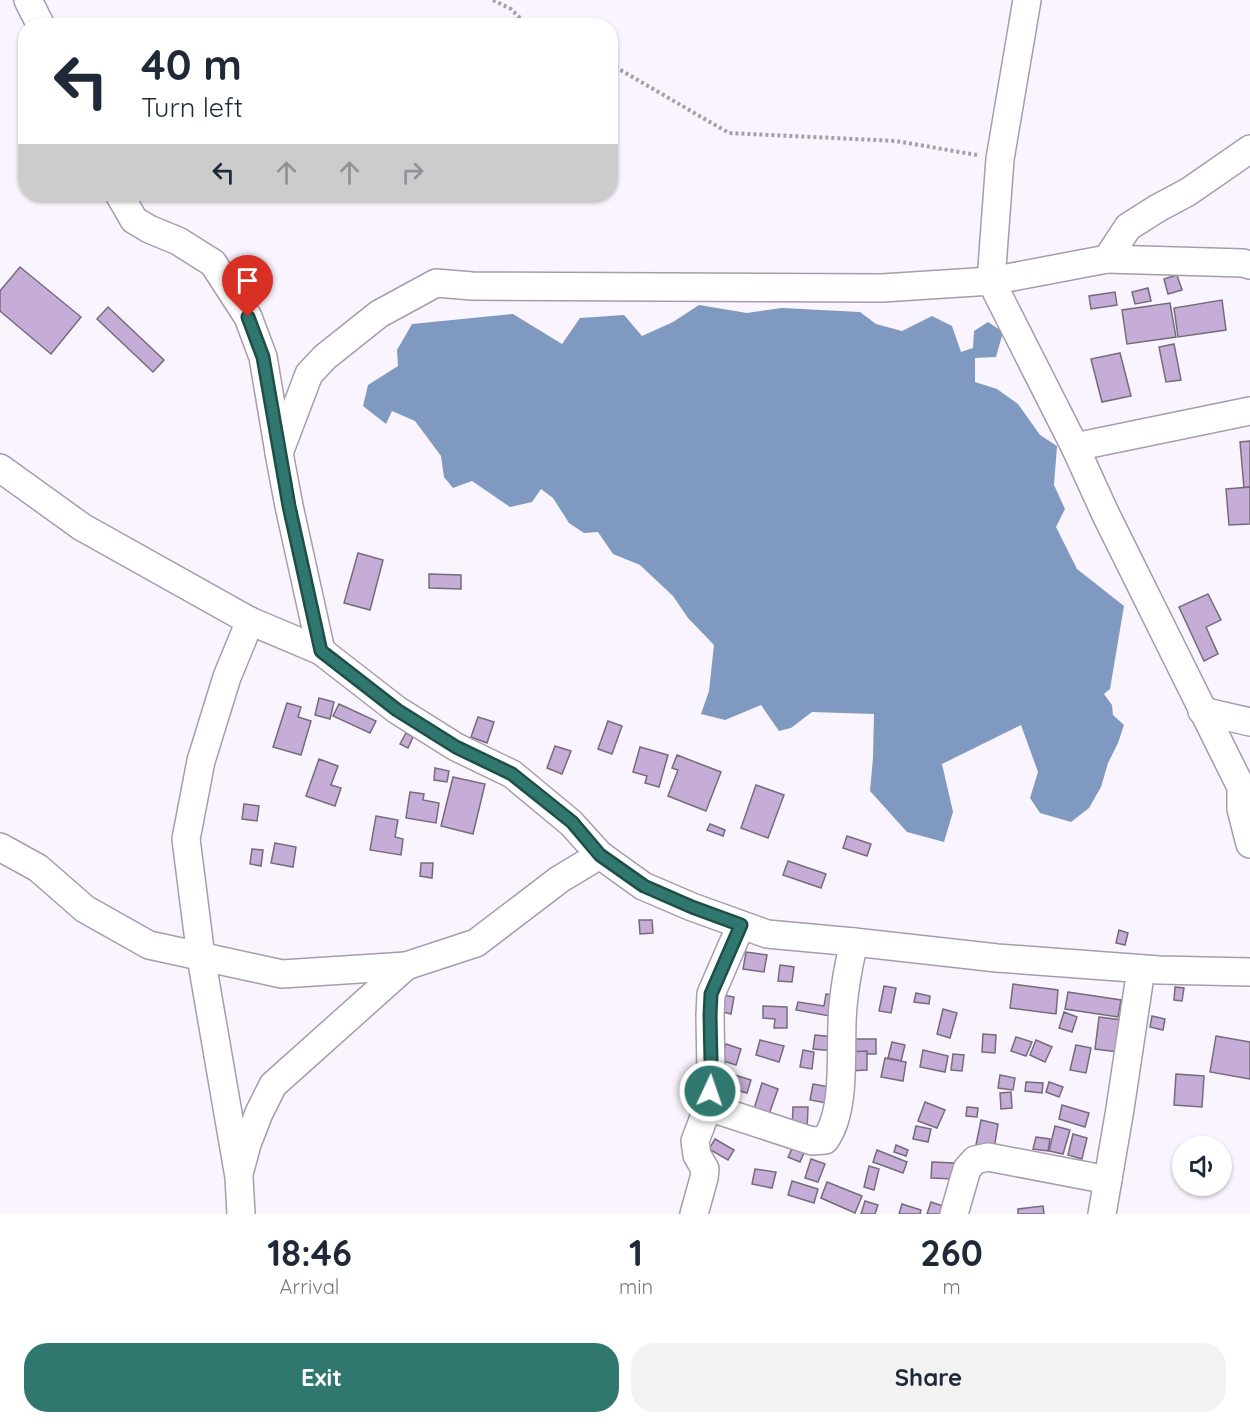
<!DOCTYPE html>
<style>
body{margin:0;font-family:Quicksand,sans-serif;background:#f2f2f3;color:#1f2937;height:100vh;display:flex;flex-direction:column;font-size:22px;white-space:nowrap}
*{box-sizing:border-box;margin:0}
p{font-size:20px;color:#747a83}
.icon{flex:none;width:33px;height:33px;fill:none;stroke:currentColor;stroke-width:2;stroke-linecap:round;stroke-linejoin:round}
.map{position:relative;height:1214px;overflow:hidden}
.sheet{display:flex;flex-direction:column;background:#fff;flex:1}
.sheet>*{flex:none}
.guide{position:absolute;left:18px;top:18px;width:600px;height:183px;border-radius:24px;box-shadow:0 2px 4px #0004;background:#fff;color:#1f2937;overflow:hidden}
.controls{position:absolute;left:1172px;top:1136px;display:grid;gap:12px}
.controls a{display:grid;place-items:center;width:60px;height:60px;border-radius:50%;background:#fff;box-shadow:0 2px 4px #0004;font-size:30px}
.pin{position:absolute;display:grid;place-items:center;width:51px;height:51px;color:#fff;margin:-62px -26px;border-radius:50% 50% 50% 0;rotate:-45deg;box-shadow:0 0 6px #0007}
.pin .icon{rotate:45deg}
.me{position:absolute;width:66px;margin:-33px;rotate:3deg;stroke-linejoin:round;filter:drop-shadow(0 0 4px #0008)}
.turn{display:flex;align-items:center;gap:21px;height:126px;padding:0 24px;font-size:27px}
.turn .icon{width:78px;height:78px;stroke-width:2.5}
.turn b{display:block;font-size:42px;line-height:51px}
.lanes{display:flex;align-items:center;height:57px;padding:0 24px;background:#0003;justify-content:center;gap:30px;direction:ltr}
.lanes .off{opacity:.35}
.eta{display:flex;justify-content:space-evenly;align-items:center;height:102px;text-align:center}
.eta b{font-size:36px;font-weight:800;line-height:42px}
.primary-button{display:flex;gap:12px;margin-top:auto;padding:12px 24px}
.primary-button a{flex:1;height:69px;border-radius:24px;background:#30786f;color:#fff;font-size:24px;font-weight:800;line-height:69px;text-align:center}
.primary-button a+a{background:#f2f2f3;color:#1f2937}
.map>svg:first-child{display:block}
</style>
<div class="map">
<svg width="1250" height="1214" viewBox="0 0 1250 1214">
<rect width="100%" height="100%" fill="#faf4ff"/>
<polygon fill="#7f99c0" points="699,305 747,313 782,308 860,312 876,324 902,331 932,316 952,326 961,352 973,348 974,331 988,322 1003,332 996,357 975,358 975,382 997,389 1018,404 1040,435 1057,446 1054,485 1065,509 1056,527 1077,569 1124,606 1110,689 1104,694 1112,705 1113,715 1124,725 1118,743 1108,763 1101,787 1089,808 1071,822 1040,813 1030,798 1038,772 1021,725 942,764 953,812 944,842 907,832 870,791 873,758 874,714 812,712 791,728 779,731 761,705 725,720 701,714 709,691 714,645 688,618 673,596 640,565 613,554 598,532 584,533 569,523 553,498 541,489 532,502 510,507 472,481 453,488 444,477 441,456 415,421 392,411 386,424 363,406 368,385 398,366 397,350 412,324 513,314 562,344 580,318 624,315 642,336 673,322"/>
<g fill="#c5add7" stroke="#756c7b" stroke-width="1.5">
<polygon points="20,267 81,317 51,354 0,311 0,291"/>
<polygon points="1177,275 1182,290 1168,294 1164,279"/>
<polygon points="1148,288 1151,301 1135,304 1132,292"/>
<polygon points="1115,292 1117,305 1091,309 1089,296"/>
<polygon points="1222,300 1226,330 1178,337 1174,308"/>
<polygon points="1170,303 1176,337 1127,344 1122,310"/>
<polygon points="108,307 164,360 153,372 97,319"/>
<polygon points="1174,344 1181,380 1166,382 1159,347"/>
<polygon points="1120,353 1131,396 1102,402 1091,359"/>
<polygon points="1250,441 1250,487 1244,488 1240,442"/>
<polygon points="1250,487 1250,524 1229,525 1226,489"/>
<polygon points="358,553 383,560 370,610 344,603"/>
<polygon points="429,574 461,575 461,589 429,588"/>
<polygon points="1208,594 1221,620 1206,627 1218,654 1204,661 1179,607"/>
<polygon points="319,698 334,702 330,719 315,715"/>
<polygon points="287,703 301,707 298,717 311,721 301,755 273,747"/>
<polygon points="339,704 376,721 370,733 333,716"/>
<polygon points="478,717 494,722 487,743 471,737"/>
<polygon points="608,721 622,726 612,754 598,749"/>
<polygon points="406,733 413,737 408,748 400,744"/>
<polygon points="555,746 571,751 562,774 547,768"/>
<polygon points="640,747 668,755 659,787 645,783 647,776 633,772"/>
<polygon points="677,755 721,772 706,811 668,796 678,770 672,768"/>
<polygon points="319,759 338,766 331,785 341,788 335,806 306,796"/>
<polygon points="435,768 449,771 447,782 434,780"/>
<polygon points="453,777 485,784 473,834 441,826"/>
<polygon points="756,785 784,795 768,838 741,828"/>
<polygon points="410,792 424,794 423,800 439,803 436,823 406,818"/>
<polygon points="244,804 259,806 257,821 242,819"/>
<polygon points="376,816 398,820 395,837 403,839 401,855 370,850"/>
<polygon points="710,824 725,830 723,836 707,830"/>
<polygon points="847,836 871,844 867,856 843,848"/>
<polygon points="275,843 296,847 293,867 271,863"/>
<polygon points="252,849 263,850 261,866 250,864"/>
<polygon points="788,861 826,874 821,888 783,875"/>
<polygon points="421,863 433,863 432,878 420,876"/>
<polygon points="639,920 652,920 653,933 640,934"/>
<polygon points="1119,930 1128,933 1125,945 1116,943"/>
<polygon points="746,952 767,955 764,972 743,969"/>
<polygon points="780,965 794,967 792,982 778,981"/>
<polygon points="1013,984 1058,990 1056,1014 1010,1008"/>
<polygon points="884,986 896,988 891,1013 879,1011"/>
<polygon points="1175,987 1184,988 1182,1001 1174,1000"/>
<polygon points="1068,992 1121,1000 1118,1017 1065,1009"/>
<polygon points="916,993 930,996 929,1004 914,1002"/>
<polygon points="718,994 734,997 731,1014 715,1010"/>
<polygon points="826,994 839,996 835,1017 796,1010 798,1002 824,1006"/>
<polygon points="763,1006 787,1007 787,1028 774,1028 775,1019 763,1018"/>
<polygon points="943,1009 957,1013 950,1038 937,1034"/>
<polygon points="1064,1012 1077,1017 1072,1032 1059,1028"/>
<polygon points="1152,1016 1165,1019 1163,1030 1150,1027"/>
<polygon points="1099,1017 1122,1020 1118,1052 1095,1049"/>
<polygon points="983,1034 996,1035 995,1053 982,1052"/>
<polygon points="815,1035 835,1037 834,1051 813,1049"/>
<polygon points="1216,1036 1250,1042 1250,1079 1210,1072"/>
<polygon points="1016,1037 1032,1042 1026,1056 1011,1051"/>
<rect x="847" y="1039" width="29" height="15"/>
<polygon points="760,1040 784,1046 779,1062 756,1055"/>
<polygon points="1036,1040 1052,1047 1045,1062 1030,1055"/>
<polygon points="892,1042 905,1045 901,1061 888,1058"/>
<polygon points="726,1044 741,1049 736,1065 721,1060"/>
<polygon points="1076,1045 1091,1048 1086,1073 1070,1070"/>
<polygon points="803,1050 814,1052 812,1069 800,1067"/>
<polygon points="923,1050 948,1056 945,1072 920,1067"/>
<polygon points="867,1051 867,1070 848,1071 847,1052"/>
<polygon points="953,1054 964,1055 962,1071 951,1070"/>
<polygon points="885,1058 906,1062 903,1081 881,1077"/>
<polygon points="1176,1074 1204,1076 1202,1107 1174,1105"/>
<polygon points="735,1075 751,1080 747,1093 732,1089"/>
<polygon points="1000,1075 1015,1078 1013,1090 998,1088"/>
<polygon points="1026,1082 1043,1083 1042,1093 1025,1091"/>
<polygon points="1049,1082 1063,1087 1059,1097 1046,1092"/>
<polygon points="762,1083 778,1089 768,1117 753,1112"/>
<polygon points="813,1084 835,1088 832,1104 810,1100"/>
<polygon points="1011,1092 1012,1108 1001,1109 1000,1093"/>
<polygon points="925,1102 945,1110 937,1128 918,1121"/>
<polygon points="1062,1105 1089,1113 1085,1127 1059,1119"/>
<polygon points="793,1107 808,1107 807,1131 792,1130"/>
<polygon points="967,1107 978,1108 977,1117 966,1116"/>
<polygon points="981,1120 998,1124 994,1149 976,1145"/>
<polygon points="916,1126 931,1129 928,1142 913,1139"/>
<polygon points="1055,1126 1070,1130 1063,1154 1049,1151"/>
<polygon points="1073,1134 1087,1138 1082,1159 1068,1155"/>
<polygon points="1036,1137 1050,1139 1048,1151 1033,1149"/>
<polygon points="715,1139 734,1150 728,1160 709,1149"/>
<polygon points="795,1142 806,1148 800,1162 788,1157"/>
<polygon points="896,1145 908,1150 906,1156 894,1152"/>
<polygon points="877,1150 907,1162 903,1173 873,1162"/>
<polygon points="811,1159 825,1164 818,1182 805,1178"/>
<polygon points="932,1162 955,1163 954,1179 931,1178"/>
<polygon points="869,1166 879,1169 874,1190 864,1187"/>
<polygon points="755,1169 776,1172 772,1188 752,1184"/>
<polygon points="792,1181 818,1189 814,1203 788,1195"/>
<polygon points="827,1182 862,1196 855,1213 821,1198"/>
<polygon points="865,1201 878,1205 875,1214 861,1214"/>
<polygon points="931,1202 943,1206 941,1214 927,1214"/>
<polygon points="902,1204 921,1210 920,1214 899,1214"/>
<polygon points="1043,1206 1044,1214 1018,1214 1018,1209"/>
</g>
<g fill="none" stroke-linecap="round" stroke-linejoin="round">
<g stroke="#a69cad" stroke-width="30">
<g id="minor">
<polyline points="28,0 41,26"/>
<polyline points="1027,0 1000,159 991,281 1075,447 1106,515 1241,787 1241,809 1250,844"/>
<polyline points="119,194 134,220 149,229 178,241 213,263 248,317 263,357 279,452"/>
<polyline points="1107,259 1243,263 1250,265"/>
<polyline points="1075,447 1250,411"/>
<polyline points="0,468 82,527 250,621 321,651 397,710 456,747 512,774 571,823 600,855 643,886 692,907 767,934 854,942 997,958 1159,970 1250,972"/>
<polyline points="321,651 289,506 279,453 309,374 325,357 379,314 436,283 472,286 882,288 991,281 1107,259 1128,227 1158,208 1188,192 1250,149"/>
<polyline points="1202,711 1250,722"/>
<polyline points="0,847 38,868 85,909 149,945 282,974 406,966"/>
<path d="M708 1107 812 1141 825 1140C848 1109 839 1044 843 1006 845 984 849 963 854 942"/>
<polyline points="240,1170 247,1144 259,1113 273,1085 406,966 476,943 560,879 600,855"/>
<polyline points="241,1214 239,1177 201,957 186,839 201,761 227,677 250,621"/>
<polyline points="694,1214 704,1178 705,1169 697,1155 695,1141 708,1107 711,1075 710,1015 711,994 741,925"/>
<polyline points="954,1214 967,1169 975,1160 988,1157 1108,1180"/>
<polyline points="1102,1214 1120,1109 1141,969"/>
</g>
</g>
<g stroke="#a49fa8" stroke-width="4" stroke-dasharray="3 3" stroke-linecap="butt">
<polyline points="493,0 511,9 528,26"/>
<polyline points="610,64 729,133 896,141 977,155"/>
</g>
<use href="#minor" stroke="#fff" stroke-width="27"/>
</g>
<g fill="none" stroke-linecap="round" stroke-linejoin="round">
<g stroke="#1f4e48" stroke-width="15">
<polyline id="route" points="248,317 263,357 289,506 321,651 397,710 456,747 512,774 572,822 600,855 644,886 692,907 741,925 711,994 710,1015 711,1061 710,1091"/>
</g>
<use href="#route" stroke="#30786f" stroke-width="10"/>
</g>
</svg>
<div class="controls">
<a><svg class="icon" aria-label="sound" viewBox="0 0 24 24"><path d="M4 9h4l5-4v14l-5-4H4zM17 9q2 3 0 6"/></svg></a>
</div>
<div class="pin" style="left:248px;top:317px;background:#d93025"><svg class="icon" aria-label="arrive" viewBox="0 0 24 24"><path d="M6 21V4h12l-3 4 3 4H6"/></svg></div>
<svg class="me" style="left:710px;top:1091px" viewBox="-20 -20 40 40"><circle r="17" fill="#30786f" stroke="#fff" stroke-width="3"/><path d="M0-11L8 9 0 5-8 9z" fill="#fff"/></svg>
<div class="guide">
<div class="turn"><svg class="icon" aria-label="left" viewBox="0 0 24 24"><path d="M17 20v-9H6M10 6l-5 5 5 5"/></svg><div><b>40 m</b>Turn left</div></div>
<div class="lanes"><svg class="icon" aria-label="left" viewBox="0 0 24 24"><path d="M17 20v-9H6M10 6l-5 5 5 5"/></svg><svg class="icon off" aria-label="ahead" viewBox="0 0 24 24"><path d="M12 20V5M6 11l6-6 6 6"/></svg><svg class="icon off" aria-label="ahead" viewBox="0 0 24 24"><path d="M12 20V5M6 11l6-6 6 6"/></svg><svg class="icon off" aria-label="right" viewBox="0 0 24 24"><path d="M7 20v-9h11M14 6l5 5-5 5"/></svg></div>
</div>
</div>
<section class="sheet">
<div class="eta">
<div><b>18:46</b><p>Arrival</p></div>
<div><b>1</b><p>min</p></div>
<div><b>260</b><p>m</p></div>
</div>
<div class="primary-button"><a>Exit</a><a>Share</a></div>
</section>
